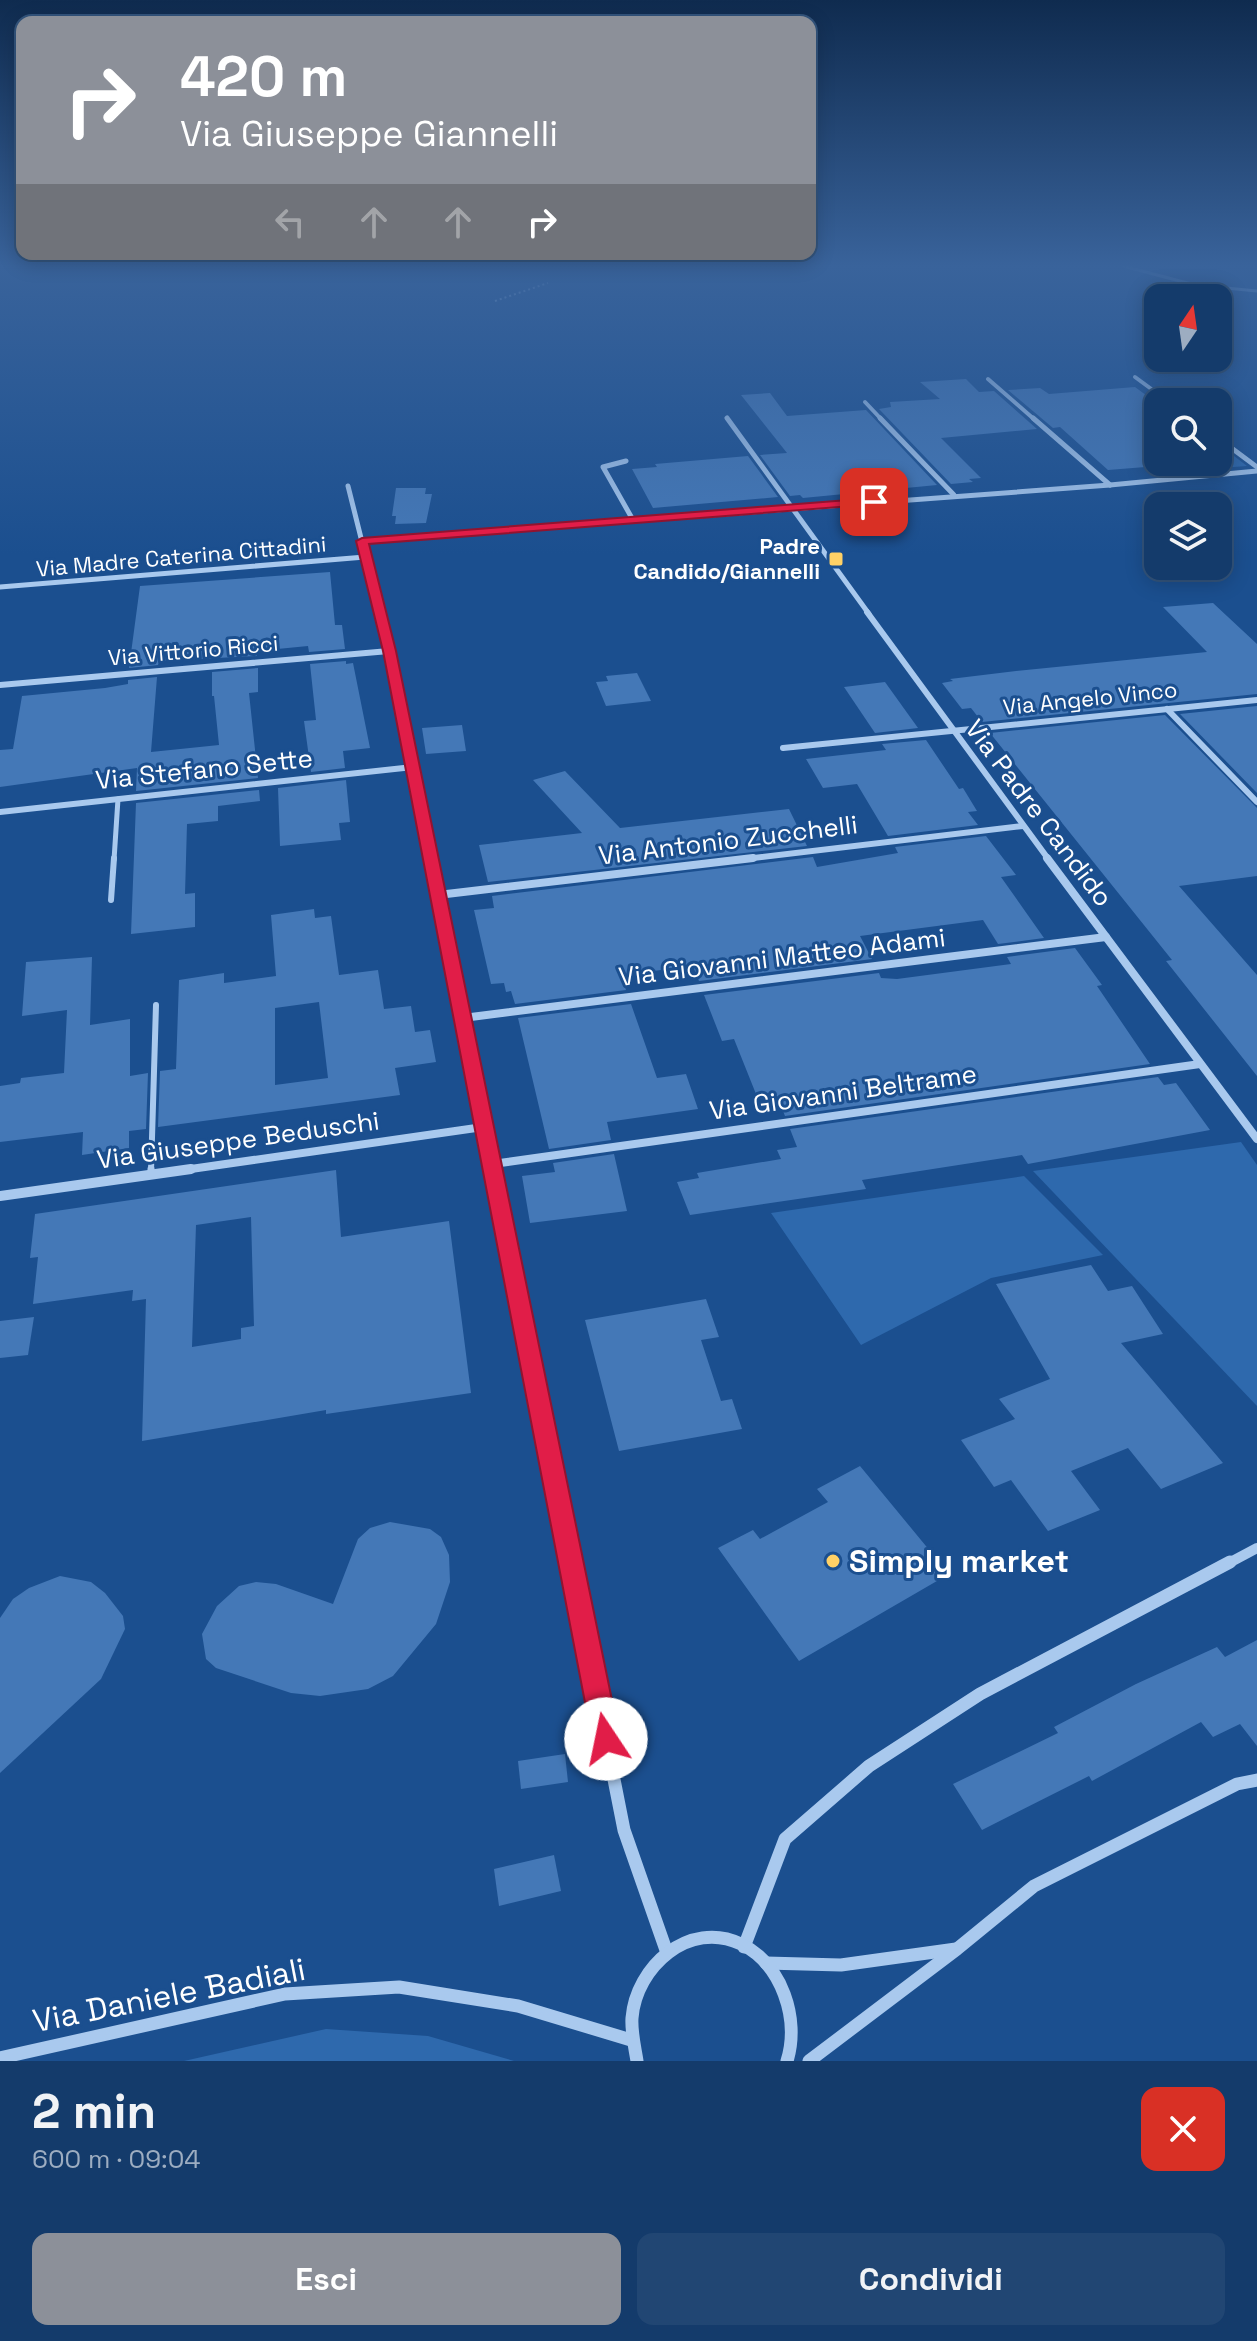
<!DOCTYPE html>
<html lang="it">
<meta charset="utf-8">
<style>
body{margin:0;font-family:"Space Grotesk",sans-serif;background:#214673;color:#f1f3f6;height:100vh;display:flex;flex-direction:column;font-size:30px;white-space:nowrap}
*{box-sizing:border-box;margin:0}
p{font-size:26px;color:#9dadc1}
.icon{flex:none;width:44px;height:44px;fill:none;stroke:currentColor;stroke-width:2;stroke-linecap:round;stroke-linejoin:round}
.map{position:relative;height:2061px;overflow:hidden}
.sheet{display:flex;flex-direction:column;background:#143b6b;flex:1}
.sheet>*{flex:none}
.guide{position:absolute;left:16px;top:16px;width:800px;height:244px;border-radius:16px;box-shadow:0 4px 20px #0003,0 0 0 2px #33557e;background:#8c9099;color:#fff;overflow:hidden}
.needle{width:52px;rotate:13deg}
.buttons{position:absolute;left:1144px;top:284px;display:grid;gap:16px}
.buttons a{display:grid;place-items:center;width:88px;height:88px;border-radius:16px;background:#143b6b;box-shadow:0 4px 20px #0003,0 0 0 2px #33557e;font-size:40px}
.pin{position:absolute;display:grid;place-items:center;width:68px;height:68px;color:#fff;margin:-34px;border-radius:16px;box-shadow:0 4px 12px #0006}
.me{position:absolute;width:88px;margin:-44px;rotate:349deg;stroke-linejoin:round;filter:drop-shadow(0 0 6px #0008)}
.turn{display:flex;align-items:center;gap:28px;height:168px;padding:0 32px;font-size:36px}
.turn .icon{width:104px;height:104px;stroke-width:2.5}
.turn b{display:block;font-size:56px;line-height:68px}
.lanes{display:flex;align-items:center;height:76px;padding:0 32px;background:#0003;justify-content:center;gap:40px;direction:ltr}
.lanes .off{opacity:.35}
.round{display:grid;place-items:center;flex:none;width:84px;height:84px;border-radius:16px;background:#214673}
.overview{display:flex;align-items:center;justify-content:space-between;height:136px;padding:0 32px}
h1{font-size:48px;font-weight:800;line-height:60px}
.action{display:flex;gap:16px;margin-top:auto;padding:16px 32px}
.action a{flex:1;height:92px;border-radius:16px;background:#8c9099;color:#fff;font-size:32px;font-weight:800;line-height:92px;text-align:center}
.action a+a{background:#214673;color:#f1f3f6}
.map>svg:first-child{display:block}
</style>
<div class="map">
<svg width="1257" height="2061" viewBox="0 0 1257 2061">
<rect width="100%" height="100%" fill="#1b4f8f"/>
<g fill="#2e69ad">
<polygon points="1218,449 1225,449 1247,466 1165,472 1145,454 1158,462 1218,462"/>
<polygon points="1241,1142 1257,1165 1257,1406 1033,1171"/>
<polygon points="1024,1176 1103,1255 991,1278 861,1345 771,1213"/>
<polygon points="326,2029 428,2036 514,2061 184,2061"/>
</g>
<g fill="#4478b7" fill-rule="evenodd">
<polygon points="966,379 979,392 994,391 1037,429 941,438 981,478 969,479 973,482 951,484 879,409 891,407 890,402 940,399 920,382"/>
<polygon points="1135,387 1158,404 1158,466 1108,470 1060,427 1053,428 1008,390 1040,388 1049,394"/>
<polygon points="770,393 787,416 866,410 937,485 803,498 800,495 790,496 760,455 787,453 741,395"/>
<polygon points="748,456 778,497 653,508 632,469 657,467 655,464"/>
<polygon points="396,488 426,488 425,494 432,494 426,523 395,524 396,516 392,516"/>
<polygon points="330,572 335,625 342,625 345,649 309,652 308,646 257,651 257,656 159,661 158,665 129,668 140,586"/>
<polygon points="1213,603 1257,644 1257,694 982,722 971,708 962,709 942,683 953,681 950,679 1016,671 1207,652 1163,607"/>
<polygon points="346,661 346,664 353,663 370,748 343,751 345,768 311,772 304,721 316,720 310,664"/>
<polygon points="258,668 258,692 249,693 258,778 136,791 137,768 0,787 0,750 13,749 22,696 105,688 128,684 128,680 157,677 151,752 219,745 214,696 212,696 212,672"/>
<polygon points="637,673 651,701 606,706 596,682 608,681 606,676"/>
<polygon points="885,682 918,728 875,733 844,687"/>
<polygon points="1257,706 1257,793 1180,714"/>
<polygon points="1165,715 1257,808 1257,876 1179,886 1257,975 1257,1076 1166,961 1172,960 990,733"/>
<polygon points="462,725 466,751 426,754 422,728"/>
<polygon points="926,740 959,789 963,788 977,811 968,812 978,825 888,836 857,784 823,788 806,759 886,750 882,744"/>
<polygon points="565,771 620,828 789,809 807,846 488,882 479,845 582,833 533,780"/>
<polygon points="346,780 350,822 339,823 341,840 280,846 278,788"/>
<polygon points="259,790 260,801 218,806 218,821 187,824 185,894 195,893 195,927 131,934 136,803"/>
<polygon points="986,836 1016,875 1001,877 1044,938 998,944 983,920 860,936 872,959 699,981 693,966 621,975 626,990 515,1004 511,991 506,992 504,983 491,984 474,910 494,908 492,896 813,857 817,867 898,853 895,847"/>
<path d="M314 909 315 918 331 916 339 975 378 970 384 1009 411 1006 415 1032 430 1030 436 1062 395 1068 400 1095 158 1127 160 1071 176 1069 179 980 224 973V983L276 976 271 915ZM319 1002 328 1078 275 1085V1008Z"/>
<polygon points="1075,948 1102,985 1097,986 1150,1064 785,1116 777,1096 758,1099 734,1039 722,1041 704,995 879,973 881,978 897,979 1011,964 1007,957"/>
<polygon points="92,957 90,1025 130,1019 130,1076 148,1073 146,1129 129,1131 129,1148 82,1155 83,1132 0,1142 0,1086 20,1083 21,1078 64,1073 67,1010 22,1016 26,962"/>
<polygon points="631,1004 657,1078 686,1074 698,1109 607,1122 611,1140 549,1149 518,1018"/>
<polygon points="1158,1077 1164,1085 1176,1083 1210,1130 1028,1164 1022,1155 862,1180 866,1189 690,1215 677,1182 699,1178 697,1173 781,1159 777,1150 797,1147 790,1129"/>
<polygon points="614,1154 627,1211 530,1223 522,1176 555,1172 553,1163"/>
<path d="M336 1170 341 1237 449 1221 471 1393 326 1414V1410L142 1441 146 1299 132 1301 133 1290 33 1304 38 1257 30 1258 35 1214ZM251 1217 254 1326 241 1328V1339L192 1347 196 1225Z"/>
<polygon points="1091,1265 1108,1291 1132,1286 1163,1334 1121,1343 1223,1463 1161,1489 1128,1448 1071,1471 1100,1510 1048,1531 1011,1480 994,1487 961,1440 1015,1419 999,1399 1050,1379 996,1284"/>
<polygon points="706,1299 719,1337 701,1340 721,1401 732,1399 742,1429 619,1451 585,1320"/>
<polygon points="34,1317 28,1355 0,1358 0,1321"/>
<polygon points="860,1466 949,1574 799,1661 718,1548 753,1530 760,1539 828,1502 817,1489"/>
<polygon points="390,1522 430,1529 441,1537 449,1555 450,1582 436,1624 393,1676 368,1689 320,1696 291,1693 216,1668 206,1659 202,1634 217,1606 239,1586 256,1582 276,1584 333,1604 358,1539 370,1528"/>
<polygon points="60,1576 91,1582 105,1593 123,1616 125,1629 101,1679 0,1773 0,1618 13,1599 29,1588"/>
<polygon points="1257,1640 1257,1746 1240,1724 1213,1737 1201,1722 1092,1781 1089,1776 982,1830 953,1784 1058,1733 1054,1727 1136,1684 1217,1647 1225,1657"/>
<polygon points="565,1754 568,1782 521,1789 518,1761"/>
<polygon points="554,1855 561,1891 499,1906 494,1869"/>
</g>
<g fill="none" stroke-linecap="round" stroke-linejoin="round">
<polyline stroke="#a9c9ee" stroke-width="2" stroke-dasharray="2 3" stroke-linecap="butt" points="495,301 548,283"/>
<polyline stroke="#a9c9ee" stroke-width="3" points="1123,266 1195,285 1257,291"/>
<polyline stroke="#a9c9ee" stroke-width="5" points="114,860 118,799"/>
<g stroke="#a9c9ee" stroke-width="6">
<polyline points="111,900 114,858"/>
<polyline points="151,1171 156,1005"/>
</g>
<polyline stroke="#a9c9ee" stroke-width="7" points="151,1175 151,1169"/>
<g stroke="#a9c9ee" stroke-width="4">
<polyline points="1135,377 1169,402"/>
<polyline points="988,379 1035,420"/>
<polyline points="865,402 882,420"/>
</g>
<g stroke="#a9c9ee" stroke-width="5">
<polyline points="727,418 869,614"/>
<polyline points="880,418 954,495"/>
<polyline points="1033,418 1110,485"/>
<polyline points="1218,438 1257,467"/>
<polyline points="626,461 603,467 633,520"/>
<polyline points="348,486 380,614"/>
<polyline points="362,541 1110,485 1257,471"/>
<polyline points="0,587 365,557"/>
</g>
<g stroke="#a9c9ee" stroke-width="6">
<polyline points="379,612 431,860"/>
<polyline points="867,612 1049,860"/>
<polyline points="0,685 389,651"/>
<polyline points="1167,709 1257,802"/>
<polyline points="783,748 1257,700"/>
<polyline points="0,812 413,767"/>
<polyline points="736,860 1023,826"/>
</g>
<g stroke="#a9c9ee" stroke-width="8">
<polyline points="430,858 493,1171"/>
<polyline points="1047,858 1257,1139"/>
<polyline points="438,895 753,858"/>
<polyline points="463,1018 1106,937"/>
<polyline points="493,1164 1200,1064"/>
<polyline points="177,1171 483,1127"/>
</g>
<g stroke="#a9c9ee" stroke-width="10">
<polyline points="492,1169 571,1564"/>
<polyline points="0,1196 191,1169"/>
<polyline points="1227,1564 1257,1548"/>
</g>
<g stroke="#a9c9ee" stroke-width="13">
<polyline points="571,1562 624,1830 666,1950"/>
<polyline points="744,1947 785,1839 869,1766 980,1694 1230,1562"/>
<polyline points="766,1963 841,1965 956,1949"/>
<polyline points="0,2058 285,1994 399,1987 518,2006 631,2040"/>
<path d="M637 2061C635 2048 631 2032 632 2018 636 1967 689 1919 741 1944 782 1964 800 2019 787 2061"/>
<polyline points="809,2061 957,1949 1034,1886 1237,1784 1257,1780"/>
</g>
</g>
<linearGradient id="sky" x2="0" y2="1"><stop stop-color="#0f2b4f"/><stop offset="0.48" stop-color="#39639b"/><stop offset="1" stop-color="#39639b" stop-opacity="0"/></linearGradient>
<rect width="1257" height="554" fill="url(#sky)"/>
<polygon fill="#e11d48" stroke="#92132f" stroke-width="2" points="874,498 877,499 877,504 369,544 396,651 620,1739 616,1749 606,1753 596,1749 592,1739 383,651 356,541 362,538"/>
<g fill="#ffd166" stroke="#1b4f8f" stroke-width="3">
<rect x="828" y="551" width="16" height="16" rx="4"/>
<circle cx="833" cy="1561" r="8"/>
</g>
<g text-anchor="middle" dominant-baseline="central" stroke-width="6" stroke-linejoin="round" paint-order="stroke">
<g font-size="22" font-weight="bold" fill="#fff" stroke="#1b4f8f" text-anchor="end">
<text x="820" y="546">Padre<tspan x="820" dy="25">Candido/Giannelli</tspan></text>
</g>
<g font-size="22" fill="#fff" stroke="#1b4f8f">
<text transform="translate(181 556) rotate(-5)">Via Madre Caterina Cittadini</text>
<text transform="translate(193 650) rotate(-5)">Via Vittorio Ricci</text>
<text transform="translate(1090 698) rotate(-6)">Via Angelo Vinco</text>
</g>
<g font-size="26" fill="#fff" stroke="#1b4f8f">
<text transform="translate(204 769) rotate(-6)">Via Stefano Sette</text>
<text transform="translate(1039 813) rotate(53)">Via Padre Candido</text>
<text transform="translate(728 840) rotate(-7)">Via Antonio Zucchelli</text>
<text transform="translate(782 957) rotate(-7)">Via Giovanni Matteo Adami</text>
<text transform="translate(843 1092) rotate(-8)">Via Giovanni Beltrame</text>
<text transform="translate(238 1140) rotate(-8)">Via Giuseppe Beduschi</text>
</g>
<g font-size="32" font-weight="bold" fill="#fff" stroke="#1b4f8f" text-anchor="start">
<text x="849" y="1561">Simply market</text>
</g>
<g font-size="32" fill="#fff" stroke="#1b4f8f">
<text transform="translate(169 1995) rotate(-11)">Via Daniele Badiali</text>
</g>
</g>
</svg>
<div class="buttons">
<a><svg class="needle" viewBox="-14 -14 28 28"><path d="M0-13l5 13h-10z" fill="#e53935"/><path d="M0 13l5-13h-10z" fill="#9dadc1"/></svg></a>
<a><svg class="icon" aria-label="search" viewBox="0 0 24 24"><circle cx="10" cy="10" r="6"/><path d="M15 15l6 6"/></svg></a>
<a><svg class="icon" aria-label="layers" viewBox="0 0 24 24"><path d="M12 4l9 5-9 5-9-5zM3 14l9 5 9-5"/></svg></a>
</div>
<div class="pin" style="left:874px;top:502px;background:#d93025"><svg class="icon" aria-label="arrive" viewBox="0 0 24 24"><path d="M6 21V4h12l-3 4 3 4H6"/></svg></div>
<svg class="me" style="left:606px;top:1739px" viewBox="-20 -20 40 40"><circle r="19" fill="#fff"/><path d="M0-13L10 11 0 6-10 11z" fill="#e11d48"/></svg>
<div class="guide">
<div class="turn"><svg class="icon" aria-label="right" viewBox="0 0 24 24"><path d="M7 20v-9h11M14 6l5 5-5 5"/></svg><div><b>420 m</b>Via Giuseppe Giannelli</div></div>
<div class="lanes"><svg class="icon off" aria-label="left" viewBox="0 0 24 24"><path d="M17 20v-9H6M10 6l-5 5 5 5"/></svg><svg class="icon off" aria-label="ahead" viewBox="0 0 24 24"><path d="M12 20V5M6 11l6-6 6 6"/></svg><svg class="icon off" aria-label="ahead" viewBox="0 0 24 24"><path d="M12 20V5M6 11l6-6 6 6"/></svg><svg class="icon" aria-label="right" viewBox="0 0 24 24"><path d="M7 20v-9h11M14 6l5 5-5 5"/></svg></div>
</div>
</div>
<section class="sheet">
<div class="overview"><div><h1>2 min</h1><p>600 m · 09:04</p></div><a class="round" style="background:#d93025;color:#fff"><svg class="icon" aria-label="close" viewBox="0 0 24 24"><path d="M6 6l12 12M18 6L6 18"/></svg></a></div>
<div class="action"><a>Esci</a><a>Condividi</a></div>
</section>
